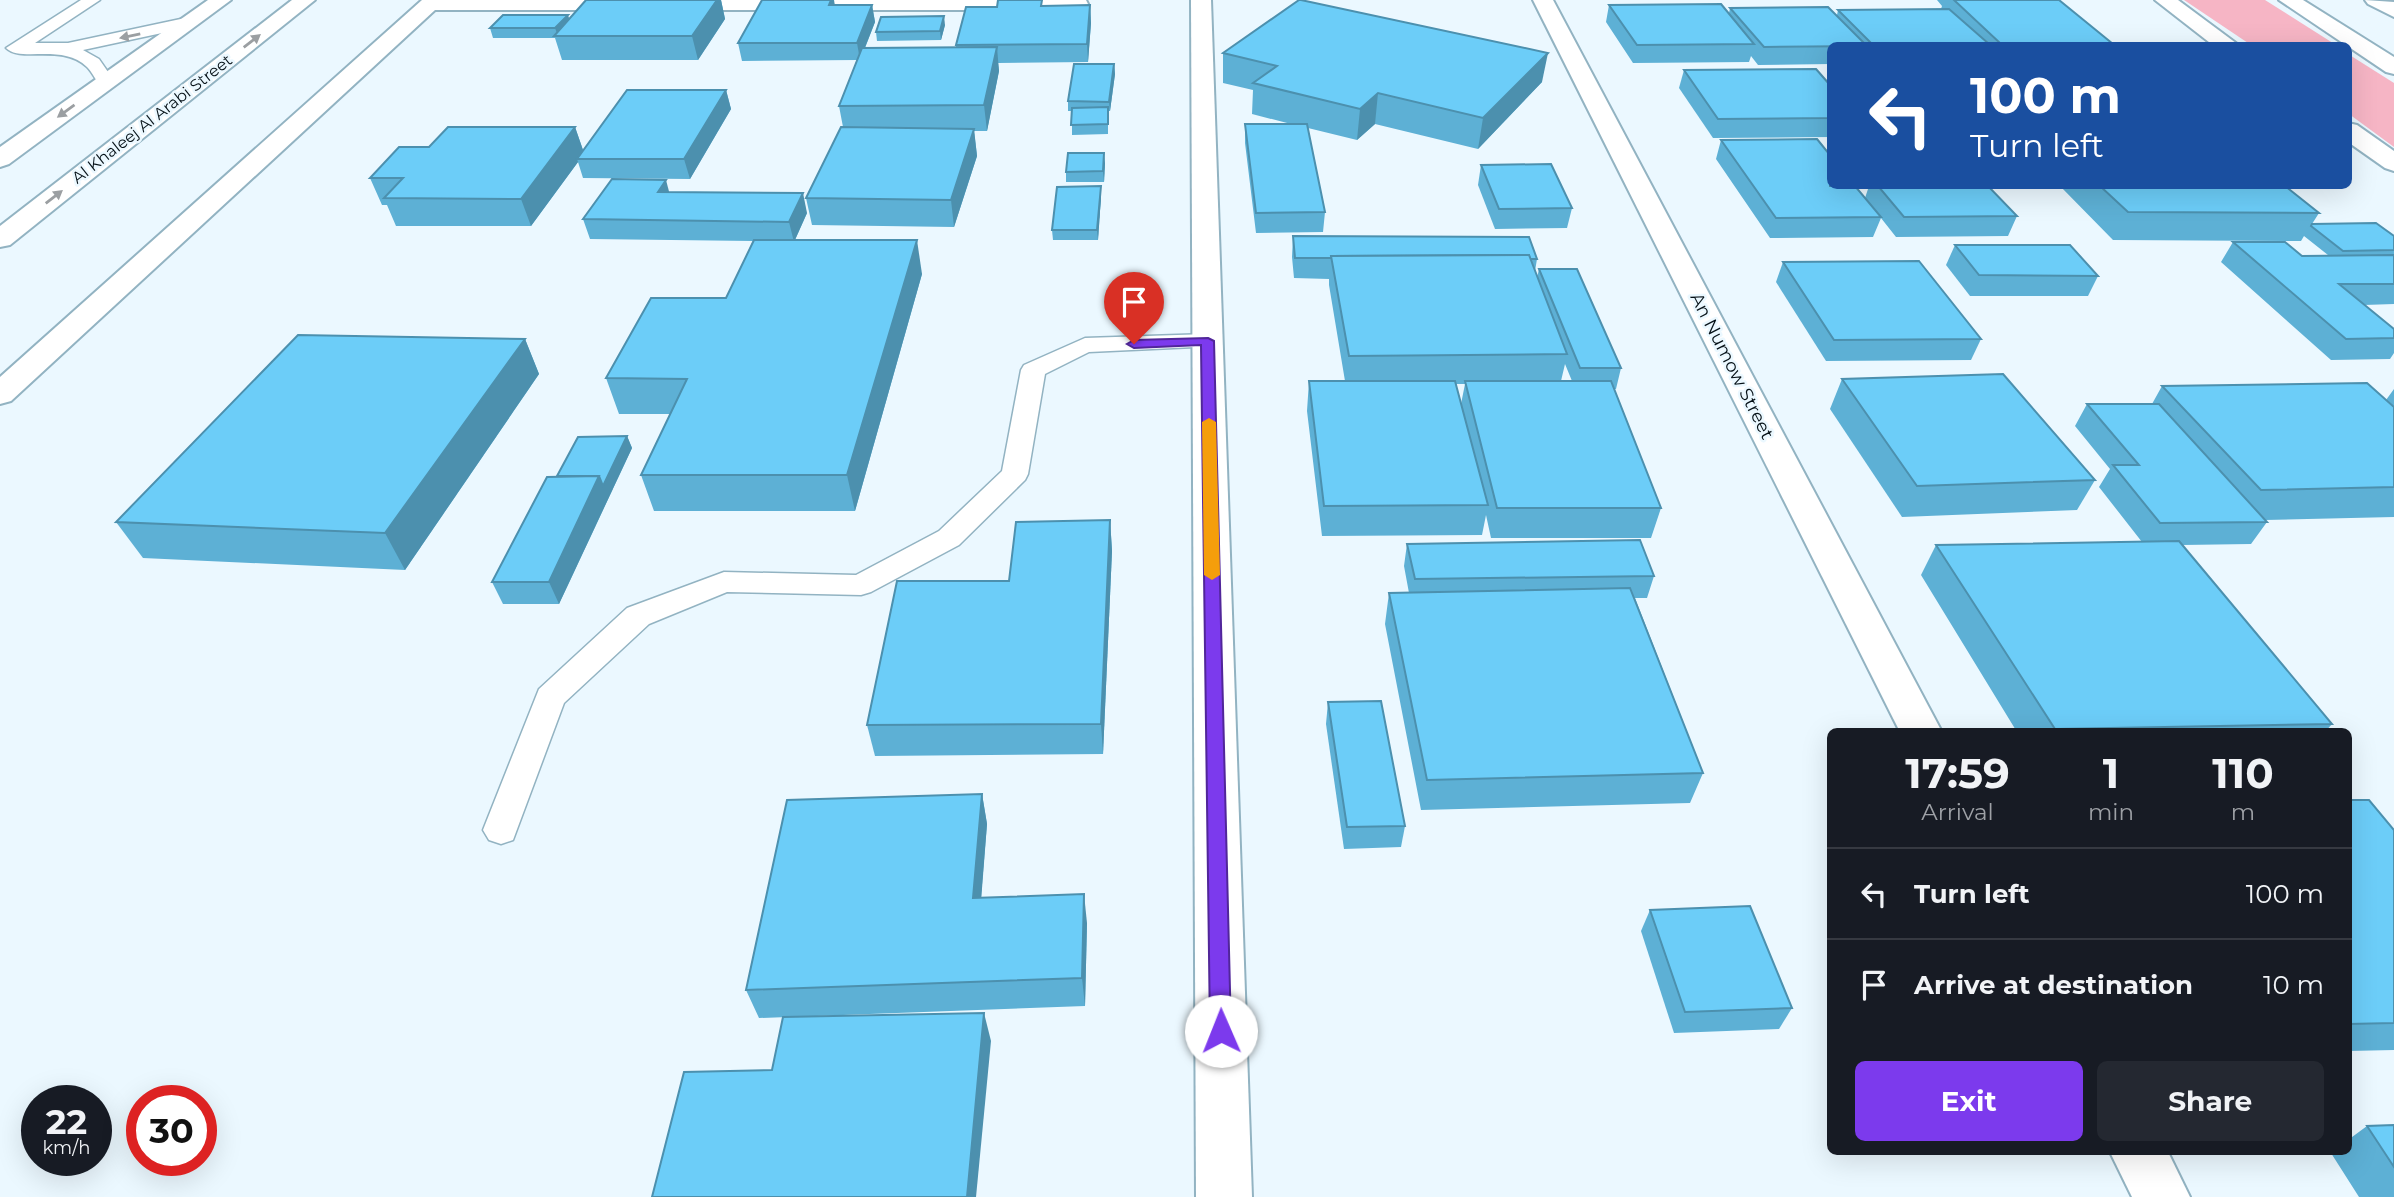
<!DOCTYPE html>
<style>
body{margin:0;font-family:Montserrat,sans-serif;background:#242831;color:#f1f3f6;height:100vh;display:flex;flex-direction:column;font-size:26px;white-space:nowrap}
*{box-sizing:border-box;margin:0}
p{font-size:23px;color:#9ea1a6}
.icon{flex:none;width:38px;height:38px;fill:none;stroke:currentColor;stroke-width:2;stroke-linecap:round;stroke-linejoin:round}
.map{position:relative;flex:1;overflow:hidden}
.side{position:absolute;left:1827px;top:728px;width:525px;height:427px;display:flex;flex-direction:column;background:#171b24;border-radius:10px;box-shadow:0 7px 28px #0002}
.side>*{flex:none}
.hud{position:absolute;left:1827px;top:42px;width:525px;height:147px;border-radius:10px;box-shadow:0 7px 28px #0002;background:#1a4fa0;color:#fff;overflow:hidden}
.speed{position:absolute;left:21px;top:1085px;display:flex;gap:14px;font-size:35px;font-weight:700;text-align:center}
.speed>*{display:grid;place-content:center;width:91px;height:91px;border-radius:50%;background:#171b24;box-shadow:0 7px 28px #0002;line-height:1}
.speed small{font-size:18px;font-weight:400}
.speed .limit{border:10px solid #d22;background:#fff;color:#111}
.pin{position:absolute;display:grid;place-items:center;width:60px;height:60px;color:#fff;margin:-72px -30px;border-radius:50% 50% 50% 0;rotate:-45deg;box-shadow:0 0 7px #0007}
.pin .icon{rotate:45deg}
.me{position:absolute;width:77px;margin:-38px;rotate:359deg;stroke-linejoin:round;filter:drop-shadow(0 0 5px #0008)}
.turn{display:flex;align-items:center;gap:24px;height:147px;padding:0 28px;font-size:32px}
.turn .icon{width:91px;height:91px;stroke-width:2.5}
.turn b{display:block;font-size:49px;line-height:60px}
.eta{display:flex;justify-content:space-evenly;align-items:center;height:119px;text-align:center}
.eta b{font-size:42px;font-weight:700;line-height:49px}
.primary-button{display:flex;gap:14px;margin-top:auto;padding:14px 28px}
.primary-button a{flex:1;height:80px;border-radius:10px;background:#7c3aed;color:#fff;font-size:28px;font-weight:700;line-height:80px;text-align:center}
.primary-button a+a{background:#242831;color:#f1f3f6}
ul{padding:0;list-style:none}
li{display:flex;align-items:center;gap:21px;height:91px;padding:0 28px;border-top:2px solid #363941}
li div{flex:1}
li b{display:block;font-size:26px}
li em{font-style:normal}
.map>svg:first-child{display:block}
</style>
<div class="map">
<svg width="2394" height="1197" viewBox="0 0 2394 1197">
<rect width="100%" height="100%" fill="#ebf8ff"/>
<g fill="#f6b5c5">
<polygon points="2184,0 2265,0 2336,45 2251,45"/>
<polygon points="2348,54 2394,83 2394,147 2349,114"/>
</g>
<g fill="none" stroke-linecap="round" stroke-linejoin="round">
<g stroke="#92b3c2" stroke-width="3">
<g id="service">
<path d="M81 0H100L35 43H68L190 17 198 22 190 27 83 50 99 59 115 82 106 87 100 86C96 80 92 72 87 67 62 43 21 63 6 48Z"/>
<polygon points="1208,334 1216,336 1220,341 1216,346 1089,352 1045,374 1028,474 1025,480 959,545 871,592 861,595 727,592 649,624 564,703 513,840 501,844 489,840 483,830 539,689 627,608 724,572 856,575 939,531 1002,471 1021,370 1024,365 1085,338"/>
</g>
</g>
<g stroke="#92b3c2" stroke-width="4">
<g id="minor">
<polygon points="422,0 1086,0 1088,4 1085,8 1078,10 435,10 11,401 0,404 0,377"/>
<polygon points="1191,0 1211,0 1252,1197 1196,1197"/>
<polygon points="1533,0 1553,0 1942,732 1900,732"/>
<polygon points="2155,0 2178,0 2240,46 2214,46"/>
<polygon points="2348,123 2357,125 2394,151 2394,171 2385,168 2348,142"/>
<polygon points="2110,1152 2168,1152 2190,1197 2132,1197"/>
</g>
</g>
<g stroke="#92b3c2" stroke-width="4">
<g id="secondary">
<polygon points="2279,0 2303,0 2394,57 2394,74 2386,72"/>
<polygon points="2365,0 2394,2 2394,17 2368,4"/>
</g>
</g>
<g stroke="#92b3c2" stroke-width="4">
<g id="trunk">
<polygon points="208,0 231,0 9,164 0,167 0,147"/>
<polygon points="292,0 315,0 10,245 0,247 0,226"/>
</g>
</g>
<use href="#service" fill="#fff" fill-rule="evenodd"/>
<use href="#minor" fill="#fff" fill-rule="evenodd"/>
<use href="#secondary" fill="#fff" fill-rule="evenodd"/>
<use href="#trunk" fill="#fff" fill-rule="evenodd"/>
</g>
<g fill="#5db0d5" fill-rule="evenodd">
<polygon points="586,0 721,0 725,19 698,60 562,60 555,38 493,38 490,28 569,19"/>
<polygon points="1937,0 2059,0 2113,44 2113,46 1830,46 1830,64 1758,65 1751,56 1749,62 1633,63 1606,22 1609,5 1729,13 1730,8 1837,15 1838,10 1941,9 1942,6"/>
<polygon points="835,5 872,5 875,22 865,48 956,47 956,45 1044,6 1090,5 1091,23 1088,62 998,63 999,71 987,131 974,131 977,156 954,227 812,225 806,198 843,127 839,106 857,60 742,61 738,43"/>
<polygon points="945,25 941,40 877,41 876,32"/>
<polygon points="1223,53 1542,82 1478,149 1375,124 1357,140 1308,128 1325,212 1323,232 1256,233 1245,143 1245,124 1291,124 1252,114 1253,90 1223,83"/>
<polygon points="1114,64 1115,74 1110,111 1108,111 1108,134 1072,135 1072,111 1068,111 1068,101"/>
<polygon points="1684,70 1830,85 1830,137 1713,138 1679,88"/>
<polygon points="726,90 731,109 690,179 583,178 578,162 531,226 396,226 387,205 382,205 370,178 429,147 575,127 583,150"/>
<polygon points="1721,140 1865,198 1869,186 1988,186 2017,216 2008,236 1896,237 1881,218 1873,237 1770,238 1716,159"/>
<polygon points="1105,163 1104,182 1066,182 1066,172"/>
<polygon points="1481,165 1572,208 1567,228 1495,229 1478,185"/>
<polygon points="1101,186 1101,197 1098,240 1053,240 1052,230"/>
<polygon points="2060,186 2285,186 2319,213 2312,224 2394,236 2394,304 2364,305 2394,329 2394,353 2390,359 2331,360 2221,262 2233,242 2302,256 2328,255 2304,236 2301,241 2113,240"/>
<polygon points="669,192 807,213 795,240 922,274 855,511 654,511 641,475 670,414 619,414 606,378 726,298 753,241 590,239 583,219"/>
<path d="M1293 236 1537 259 1535 271 1537 278 1539 269 1621 368 1616 389H1614L1661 508 1651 538H1491L1486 515 1482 535 1322 536 1307 411 1309 381H1345L1329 285V279L1294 278 1292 257ZM1565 364 1572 381H1561ZM1456 384H1465L1461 404Z"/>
<polygon points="1955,245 2098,276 2088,296 1970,296 1946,265"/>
<polygon points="1783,262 1981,339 1971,360 1826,361 1776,282"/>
<polygon points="525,339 539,374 405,570 143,558 116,522"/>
<polygon points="1842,379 2095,480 2077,510 1902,517 1830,409"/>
<polygon points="2162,386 2386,400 2394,389 2394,517 2265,520 2267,522 2251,544 2182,545 2332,724 2325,732 2017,732 1921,575 1936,545 2142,542 2099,487 2110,469 2075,426 2087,404 2152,404"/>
<polygon points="627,436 632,448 559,604 503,604 492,582 557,476"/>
<polygon points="1110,520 1112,551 1103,754 875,756 867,725 1009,581"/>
<polygon points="1407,544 1654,576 1647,598 1635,598 1703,773 1690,803 1421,810 1385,624 1389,593 1409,593 1404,566"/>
<polygon points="1328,702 1405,826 1401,847 1344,849 1326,724"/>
<polygon points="982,794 987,824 981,897 1087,923 1085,1006 759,1018 746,990"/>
<polygon points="2348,800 2394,830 2394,1050 2348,1051"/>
<polygon points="1650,910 1792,1008 1779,1029 1674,1033 1641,931"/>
<polygon points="2394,1125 2394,1197 2359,1197 2331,1153 2332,1152 2348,1152 2348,1140 2367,1126"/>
</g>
<g fill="#4c90ae">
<polygon points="717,0 721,0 725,19 698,60 692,36"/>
<polygon points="831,0 834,0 836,12 829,5"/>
<polygon points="872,5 875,22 860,60 857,43"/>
<polygon points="1090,5 1091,23 1088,62 1087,44"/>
<polygon points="568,15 571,24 558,36 555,28"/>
<polygon points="944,16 945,25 941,40 940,31"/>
<polygon points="997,47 999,71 987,131 984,105"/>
<polygon points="1548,53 1542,82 1478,149 1483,118"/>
<polygon points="1114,64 1115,74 1110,111 1109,102"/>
<polygon points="726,90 731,109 690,179 684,159"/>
<polygon points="1378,93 1375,124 1357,140 1360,109"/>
<polygon points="575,127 584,153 577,159 578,162 531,226 521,199"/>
<polygon points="974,129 977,156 954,227 951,200"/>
<polygon points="1104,153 1105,163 1104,182 1103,171"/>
<polygon points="666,180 671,199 658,192"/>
<polygon points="1101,186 1101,197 1098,240 1097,230"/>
<polygon points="803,193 807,213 794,242 789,222"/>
<polygon points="917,240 922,274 855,511 847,475"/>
<polygon points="525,339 539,374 405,570 385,533"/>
<polygon points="627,436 632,448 559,604 549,582 599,476"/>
<polygon points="1110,520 1112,551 1103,754 1101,724"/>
<polygon points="982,794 987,824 979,927 973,898"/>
<polygon points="1084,894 1087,923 1085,1006 1082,978"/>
<polygon points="984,1013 991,1041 976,1197 967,1197"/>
</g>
<g fill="#6ccdf8" stroke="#4c90ae" stroke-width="2">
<polygon points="586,0 717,0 692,36 554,36"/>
<polygon points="762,0 831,0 829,5 872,5 857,43 738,43"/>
<polygon points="998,0 1042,0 1041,6 1090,5 1087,44 956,45 966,7 997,7"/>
<polygon points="1299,0 1301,0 1548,53 1483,118 1378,93 1360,109 1253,83 1277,66 1223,53"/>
<polygon points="1954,0 2059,0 2113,44 2001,44"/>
<polygon points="1721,4 1754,44 1637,45 1609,5"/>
<polygon points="1828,7 1867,46 1764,47 1730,8"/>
<polygon points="1949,9 1989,44 1873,45 1838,10"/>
<polygon points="503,15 568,15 555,28 490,28"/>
<polygon points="944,16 940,31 876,32 881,17"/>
<polygon points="997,47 984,105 839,106 862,48"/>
<polygon points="1074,64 1114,64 1109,102 1068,101"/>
<polygon points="1816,69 1830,85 1830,118 1718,119 1684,70"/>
<polygon points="627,90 726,90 684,159 577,159"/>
<polygon points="1108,107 1108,124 1071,125 1072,108"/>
<polygon points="1245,124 1307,124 1325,212 1256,213"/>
<polygon points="448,127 575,127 521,199 384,198 403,178 370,178 399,147 429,147"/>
<polygon points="841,127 974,129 951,200 806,198"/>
<polygon points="1817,139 1830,155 1830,186 1855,186 1881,217 1776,218 1721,140"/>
<polygon points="1068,153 1104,153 1103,171 1066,172"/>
<polygon points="1551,164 1572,208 1499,209 1481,165"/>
<polygon points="612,179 666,180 658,192 803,193 789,222 583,219"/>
<polygon points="1101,186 1097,230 1052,230 1057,187"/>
<polygon points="1878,186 1988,186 2017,216 1904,217"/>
<polygon points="2100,186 2285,186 2319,213 2128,212"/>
<polygon points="2376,223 2394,236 2394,250 2343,251 2311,226 2312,224"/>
<polygon points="1293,236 1529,237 1537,259 1530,259 1529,255 1331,256 1331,258 1295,258"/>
<polygon points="754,240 917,240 847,475 641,475 687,379 606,378 651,298 726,298"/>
<polygon points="2233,242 2285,242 2302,256 2394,255 2394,284 2339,284 2394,329 2394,338 2346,339"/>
<polygon points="1955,245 2070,245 2098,276 1979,275"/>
<polygon points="1529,255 1567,354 1349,356 1331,256"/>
<polygon points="1919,261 1981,339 1834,340 1783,262"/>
<polygon points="1539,269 1577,269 1621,368 1580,368"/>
<polygon points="298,335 525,339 385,533 116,522"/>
<polygon points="2003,374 2095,480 1917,486 1842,379"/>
<polygon points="1309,381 1455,381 1488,505 1324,506"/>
<polygon points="1465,381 1611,381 1661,508 1497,508"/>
<polygon points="2367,383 2394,407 2394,487 2261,490 2162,386"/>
<polygon points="2087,404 2159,404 2267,522 2160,523 2113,465 2139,465"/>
<polygon points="627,436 603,486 599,476 557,476 578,437"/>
<polygon points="599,476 549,582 492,582 547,477"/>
<polygon points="1110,520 1101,724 867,725 897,581 1009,581 1016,522"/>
<polygon points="1640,540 1654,576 1415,579 1407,544"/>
<polygon points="2179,541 2332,724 2055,729 1936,545"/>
<polygon points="1630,588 1703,773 1427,780 1389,593"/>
<polygon points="1381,701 1405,826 1347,827 1328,702"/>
<polygon points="982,794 973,898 1084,894 1082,978 746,990 787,800"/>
<polygon points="2348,800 2369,800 2394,830 2394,1023 2348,1024"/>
<polygon points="1750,906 1792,1008 1685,1012 1650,910"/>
<polygon points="984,1013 967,1197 652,1197 684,1072 772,1070 783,1017"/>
<polygon points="2394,1125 2394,1167 2367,1126"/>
</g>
<defs><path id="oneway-solid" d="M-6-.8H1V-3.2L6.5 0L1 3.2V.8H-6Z" transform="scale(1.75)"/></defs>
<g fill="#9b9fa2">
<use href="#oneway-solid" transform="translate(130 36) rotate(168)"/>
<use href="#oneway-solid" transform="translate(252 41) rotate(-38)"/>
<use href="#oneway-solid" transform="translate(66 111) rotate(144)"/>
<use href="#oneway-solid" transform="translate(54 197) rotate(-38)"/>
</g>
<polygon fill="#7c3aed" stroke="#51269a" stroke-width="2" points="1208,338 1214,341 1231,1031 1228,1038 1221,1041 1213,1038 1210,1031 1201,345 1134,348 1127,344 1134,340"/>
<polygon fill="#f59e0b" points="1209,418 1216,422 1220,575 1212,580 1204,575 1202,422"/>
<g text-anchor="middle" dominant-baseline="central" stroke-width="5" stroke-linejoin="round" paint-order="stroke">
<g font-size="16" fill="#051016" stroke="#ebf8ff">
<text transform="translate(152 119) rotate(-38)">Al Khaleej Al Arabi Street</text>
</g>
<g font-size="18" fill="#051016" stroke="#ebf8ff">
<text transform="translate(1732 366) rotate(63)">An Numow Street</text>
</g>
</g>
</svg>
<div class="speed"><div>22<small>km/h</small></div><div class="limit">30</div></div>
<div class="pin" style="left:1134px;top:344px;background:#d93025"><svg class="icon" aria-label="arrive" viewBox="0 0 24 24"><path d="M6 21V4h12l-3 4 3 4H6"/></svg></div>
<svg class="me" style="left:1221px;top:1031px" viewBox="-20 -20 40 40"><circle r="19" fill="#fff"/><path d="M0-13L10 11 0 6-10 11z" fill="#7c3aed"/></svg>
<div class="hud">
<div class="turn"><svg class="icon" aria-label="left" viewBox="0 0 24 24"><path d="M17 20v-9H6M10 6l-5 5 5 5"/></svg><div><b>100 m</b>Turn left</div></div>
</div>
<section class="side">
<div class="eta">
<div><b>17:59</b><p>Arrival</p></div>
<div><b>1</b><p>min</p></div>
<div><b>110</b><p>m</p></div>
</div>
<ul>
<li><svg class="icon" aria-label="left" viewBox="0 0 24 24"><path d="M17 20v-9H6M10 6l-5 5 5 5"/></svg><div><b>Turn left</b></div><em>100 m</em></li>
<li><svg class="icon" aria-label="arrive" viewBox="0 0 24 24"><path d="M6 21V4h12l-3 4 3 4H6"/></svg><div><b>Arrive at destination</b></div><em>10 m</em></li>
</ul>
<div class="primary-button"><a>Exit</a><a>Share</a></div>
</section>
</div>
